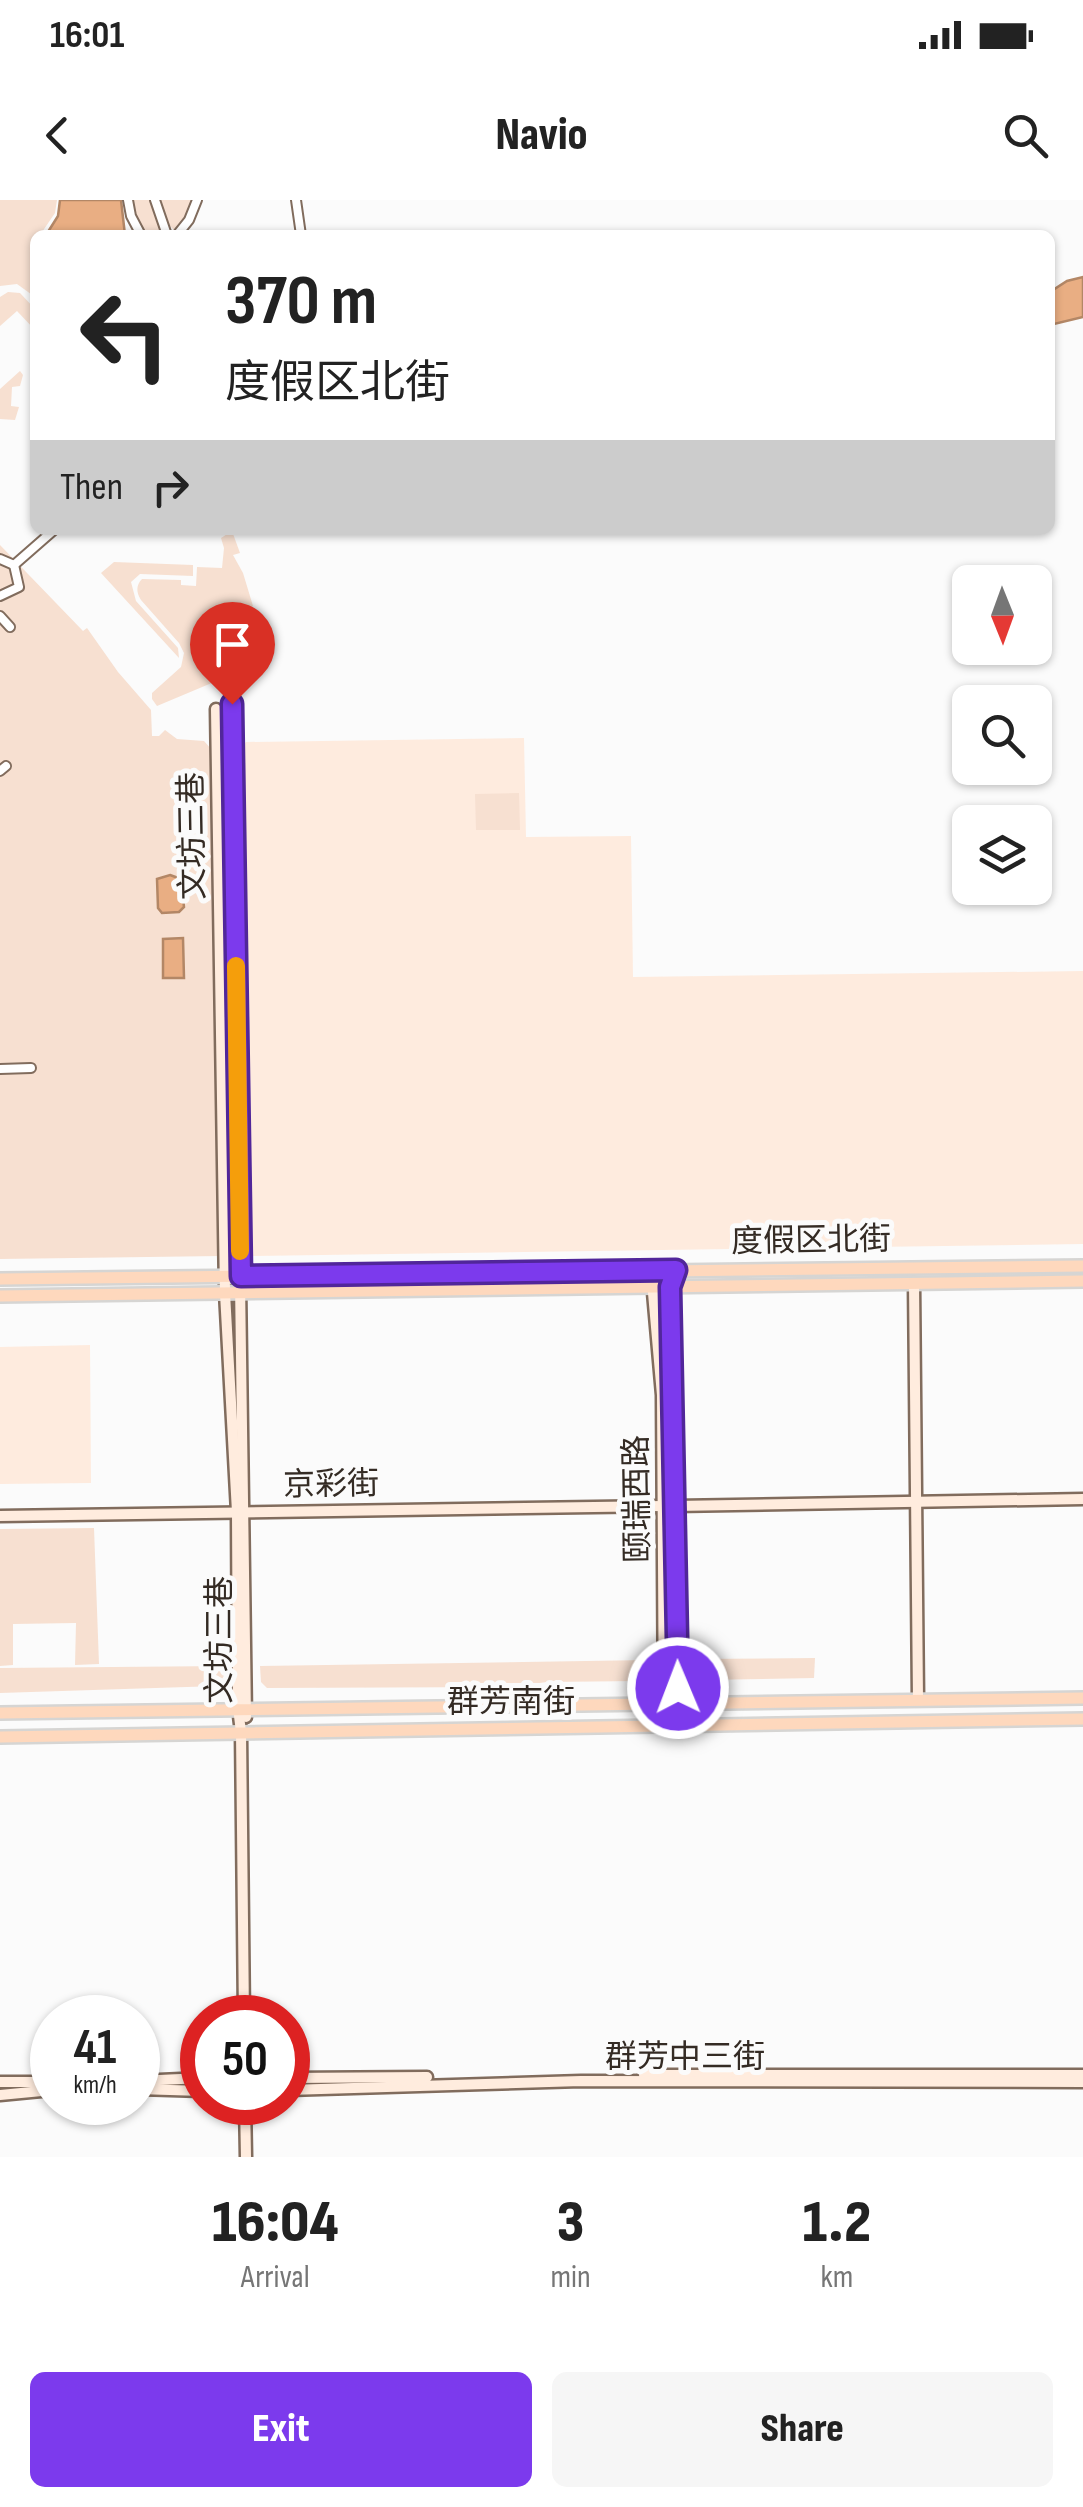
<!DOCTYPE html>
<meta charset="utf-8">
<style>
body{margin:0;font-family:"Sofia Sans Condensed","Noto Sans SC",sans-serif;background:#f6f6f6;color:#222;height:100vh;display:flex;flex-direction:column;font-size:38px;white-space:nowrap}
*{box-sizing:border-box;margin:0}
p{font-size:32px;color:#767676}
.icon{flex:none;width:55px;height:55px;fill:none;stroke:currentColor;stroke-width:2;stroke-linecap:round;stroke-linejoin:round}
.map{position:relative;height:1957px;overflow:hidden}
.details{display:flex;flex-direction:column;background:#fff;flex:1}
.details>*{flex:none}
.banner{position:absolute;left:30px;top:30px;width:1025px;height:305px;border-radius:15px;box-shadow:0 2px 8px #0004;background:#fff;color:#222;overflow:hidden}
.needle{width:65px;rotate:179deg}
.buttons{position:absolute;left:952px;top:365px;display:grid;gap:20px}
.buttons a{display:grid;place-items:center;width:100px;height:100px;border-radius:15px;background:#fff;box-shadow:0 2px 8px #0004;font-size:50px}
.speed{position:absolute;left:30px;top:1795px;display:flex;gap:20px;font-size:50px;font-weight:700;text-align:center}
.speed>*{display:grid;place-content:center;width:130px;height:130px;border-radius:50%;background:#fff;box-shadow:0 2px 8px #0004;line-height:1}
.speed small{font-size:25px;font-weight:400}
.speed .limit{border:15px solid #d22;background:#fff;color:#111}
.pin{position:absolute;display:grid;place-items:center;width:85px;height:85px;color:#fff;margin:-102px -42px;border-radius:50% 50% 50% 0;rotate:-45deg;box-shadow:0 0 10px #0007}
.pin .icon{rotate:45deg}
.me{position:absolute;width:110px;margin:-55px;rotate:359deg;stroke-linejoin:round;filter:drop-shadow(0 0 8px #0008)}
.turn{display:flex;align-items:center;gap:35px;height:210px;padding:0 30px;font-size:45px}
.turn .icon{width:130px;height:130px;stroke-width:2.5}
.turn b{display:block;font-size:70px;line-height:85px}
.then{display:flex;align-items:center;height:95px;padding:0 30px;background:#0003;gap:20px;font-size:38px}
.eta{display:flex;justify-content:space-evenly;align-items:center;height:170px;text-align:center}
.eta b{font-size:60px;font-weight:800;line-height:70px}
.primary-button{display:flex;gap:20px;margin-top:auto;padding:20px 30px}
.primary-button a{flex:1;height:115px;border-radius:15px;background:#7c3aed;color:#fff;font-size:40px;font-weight:800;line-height:115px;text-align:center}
.primary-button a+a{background:#f6f6f6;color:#222}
.status{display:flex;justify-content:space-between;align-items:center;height:70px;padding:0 50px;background:#fff;direction:ltr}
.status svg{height:28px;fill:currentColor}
header{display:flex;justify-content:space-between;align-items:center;height:130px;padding:0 30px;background:#fff;font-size:45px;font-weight:800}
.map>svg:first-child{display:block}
</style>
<div class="status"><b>16:01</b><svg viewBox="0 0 49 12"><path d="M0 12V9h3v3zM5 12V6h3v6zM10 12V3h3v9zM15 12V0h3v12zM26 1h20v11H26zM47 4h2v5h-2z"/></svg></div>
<header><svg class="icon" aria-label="back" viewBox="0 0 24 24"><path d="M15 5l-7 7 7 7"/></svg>Navio<svg class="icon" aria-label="search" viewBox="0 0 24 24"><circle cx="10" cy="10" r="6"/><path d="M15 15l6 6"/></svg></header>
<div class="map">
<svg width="1083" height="1957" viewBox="0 0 1083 1957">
<rect width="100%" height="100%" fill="#fbfbfb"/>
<g fill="#feebde">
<polygon points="524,538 526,637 631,636 633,777 1083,771 1083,1044 248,1056 240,548 246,542"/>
<polygon points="90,1145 91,1283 0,1284 0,1147"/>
</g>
<g fill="#f7e0d1">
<polygon points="0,0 57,0 55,13 40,35 35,35 35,97 17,84 0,86"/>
<polygon points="132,0 152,0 163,35 144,35 137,22"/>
<polygon points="158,0 192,0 182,22 174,30 168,24"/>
<polygon points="8,92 20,93 35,109 35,130 17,111 0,126 0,97"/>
<polygon points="20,171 23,175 20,186 12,187 11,206 19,207 15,220 0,219 0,189"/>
<path d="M232 331 240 353 233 355 243 373 253 406 226 424V477L157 506 152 499V493L181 467 184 453 179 443 141 400C136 392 136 385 142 379L181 380V385L196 386 197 367 222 368 224 348 221 338Z"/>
<polygon points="0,345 83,431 87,428 118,472 151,510 152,536 159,536 165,530 177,539 204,541 212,550 221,1056 0,1059"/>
<polygon points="114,362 193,365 193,376 140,374 131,382 136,401 178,448 179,458 101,373"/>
<polygon points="519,593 520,630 476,630 475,594"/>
<polygon points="94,1328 99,1464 75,1465 76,1423 13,1424 13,1465 0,1466 0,1329"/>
<polygon points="815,1458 814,1478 702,1480 694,1475 695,1459"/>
<polygon points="648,1460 649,1475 641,1481 547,1482 510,1487 267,1488 261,1482 260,1466"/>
<polygon points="225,1466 225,1480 218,1486 0,1493 0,1468"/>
</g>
<g fill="#e9ae83" stroke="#b38766" stroke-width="2.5">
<polygon points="60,0 121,0 125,35 46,35 58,16"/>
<polygon points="1083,77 1083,117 1050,125 1050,92 1067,81"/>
<polygon points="170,675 181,679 184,707 179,712 162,713 158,708 157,679"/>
<polygon points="183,738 184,778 163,778 163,739"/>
</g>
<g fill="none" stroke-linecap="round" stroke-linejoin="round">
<g stroke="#816c5d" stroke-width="12">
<g id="street">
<polyline points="128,0 131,16 141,35"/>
<polyline points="155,0 167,35"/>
<polyline points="296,0 301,35"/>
<polyline points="177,35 189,20 197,0"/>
<polyline points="0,359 14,365"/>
<polyline points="14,365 54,330"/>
<polyline points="0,396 19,387 14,365"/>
<polyline points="0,416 10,427"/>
<polyline points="0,571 6,566"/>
<polyline points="0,869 31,868"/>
</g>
</g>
<g stroke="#816c5d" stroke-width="15">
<g id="secondary">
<polyline points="232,504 246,1517"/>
<polyline points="216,509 225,1093 237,1312 238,1508 241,1532 244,1818"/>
<polyline points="676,1069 670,1087 677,1527"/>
<polyline points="651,1070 662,1195 664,1528"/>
<polyline points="914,1083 918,1499"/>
<polyline points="675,1306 1083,1299"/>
<polyline points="0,1316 663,1306"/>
<polyline points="644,1875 1083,1875"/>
<polyline points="288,1878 427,1877"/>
<polyline points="138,1881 202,1878"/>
<polyline points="0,1882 52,1882"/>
<polyline points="138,1889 202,1891"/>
<polyline points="288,1890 581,1881 1083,1882"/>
<polyline points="0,1895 52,1890"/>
<polyline points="245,1902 246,1957"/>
</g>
</g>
<g stroke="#d6d5d3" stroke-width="16">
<g id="primary">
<polyline points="0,1079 1083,1066"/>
<polyline points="0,1096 1083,1081"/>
<polyline points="0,1513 1083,1498"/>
<polyline points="0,1537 1083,1519"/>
</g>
</g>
<use href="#street" stroke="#fff" stroke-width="8"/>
<use href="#secondary" stroke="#ffecde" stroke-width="10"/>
<use href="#primary" stroke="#fed8bd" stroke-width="11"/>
</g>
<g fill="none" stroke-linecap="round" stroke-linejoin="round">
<g stroke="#51269a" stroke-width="25">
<polyline id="route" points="232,504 241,1076 676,1070 670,1087 678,1488"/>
</g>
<use href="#route" stroke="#7c3aed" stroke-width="18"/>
<polyline stroke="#f59e0b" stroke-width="18" points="236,766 240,1051"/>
</g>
<g text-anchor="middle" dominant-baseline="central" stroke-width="10" stroke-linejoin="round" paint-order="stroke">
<g font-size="32" fill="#342b24" stroke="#fbfbfb">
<text transform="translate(193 636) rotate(-91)">文坊三巷</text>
<text transform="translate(811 1041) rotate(-1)">度假区北街</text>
<text transform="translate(331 1285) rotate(-1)">京彩街</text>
<text transform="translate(638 1299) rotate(-91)">颐瑞西路</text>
<text transform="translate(220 1440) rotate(-90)">文坊三巷</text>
<text x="511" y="1502">群芳南街</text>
<text x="685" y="1857">群芳中三街</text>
</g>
</g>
</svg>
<div class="buttons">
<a><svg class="needle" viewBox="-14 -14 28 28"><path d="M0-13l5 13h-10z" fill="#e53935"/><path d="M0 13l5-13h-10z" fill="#767676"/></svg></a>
<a><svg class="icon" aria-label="search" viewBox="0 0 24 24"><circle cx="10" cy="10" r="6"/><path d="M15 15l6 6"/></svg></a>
<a><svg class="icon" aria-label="layers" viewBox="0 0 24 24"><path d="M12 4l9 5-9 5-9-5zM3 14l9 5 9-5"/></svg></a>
</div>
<div class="speed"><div>41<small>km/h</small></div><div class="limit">50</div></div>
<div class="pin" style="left:232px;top:504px;background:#d93025"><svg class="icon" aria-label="arrive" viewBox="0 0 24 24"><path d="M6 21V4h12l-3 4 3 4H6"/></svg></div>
<svg class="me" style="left:678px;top:1488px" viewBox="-20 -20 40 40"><circle r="17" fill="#7c3aed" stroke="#fff" stroke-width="3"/><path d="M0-11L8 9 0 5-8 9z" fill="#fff"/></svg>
<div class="banner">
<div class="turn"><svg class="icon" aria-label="left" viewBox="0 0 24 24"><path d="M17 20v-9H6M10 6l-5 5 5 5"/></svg><div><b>370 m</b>度假区北街</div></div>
<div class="then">Then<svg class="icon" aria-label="right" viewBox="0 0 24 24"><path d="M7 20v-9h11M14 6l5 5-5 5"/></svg></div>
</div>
</div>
<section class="details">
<div class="eta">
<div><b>16:04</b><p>Arrival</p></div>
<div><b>3</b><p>min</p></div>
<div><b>1.2</b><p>km</p></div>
</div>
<div class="primary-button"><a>Exit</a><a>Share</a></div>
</section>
